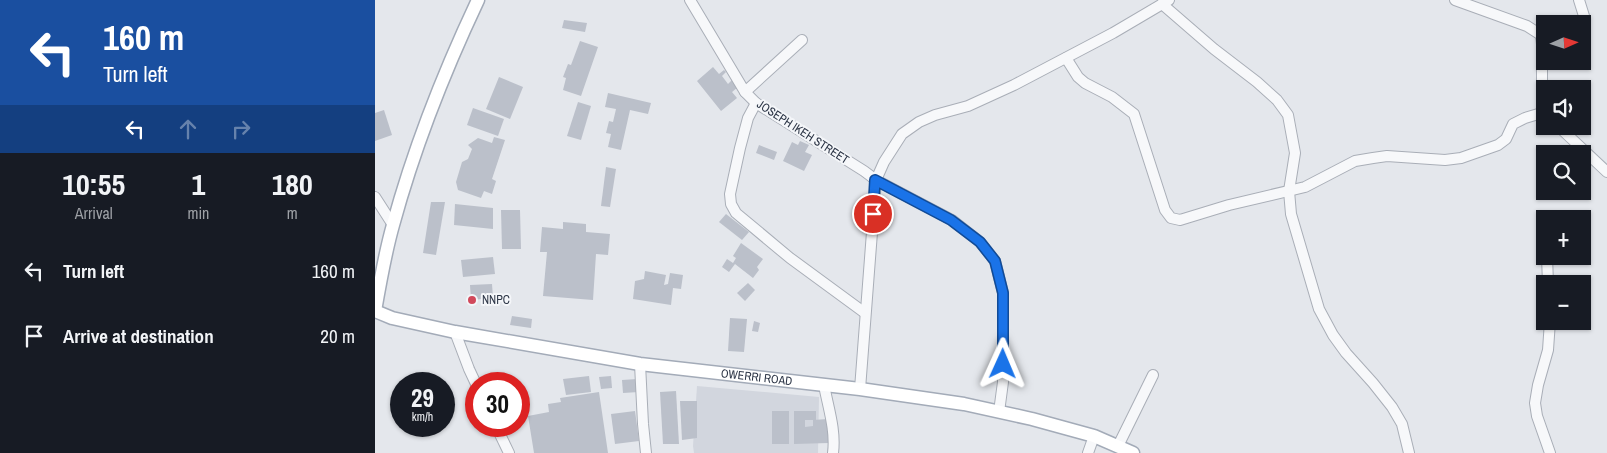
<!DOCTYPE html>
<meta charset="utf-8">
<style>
body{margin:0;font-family:"Archivo Narrow",sans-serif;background:#20242c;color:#f1f3f6;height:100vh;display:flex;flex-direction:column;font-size:19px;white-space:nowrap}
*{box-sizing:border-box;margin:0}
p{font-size:16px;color:#9ea1a6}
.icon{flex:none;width:28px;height:28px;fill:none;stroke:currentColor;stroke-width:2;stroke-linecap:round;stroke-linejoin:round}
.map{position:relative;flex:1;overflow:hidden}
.sheet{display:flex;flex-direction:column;background:#171b24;width:375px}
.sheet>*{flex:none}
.banner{background:#1a4fa0;color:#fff;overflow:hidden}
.needle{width:32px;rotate:87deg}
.fabs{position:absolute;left:1161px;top:15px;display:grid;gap:10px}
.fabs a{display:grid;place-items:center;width:55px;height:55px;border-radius:0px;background:#171b24;box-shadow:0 1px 4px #0004;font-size:25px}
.speed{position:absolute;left:15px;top:372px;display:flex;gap:10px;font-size:25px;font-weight:700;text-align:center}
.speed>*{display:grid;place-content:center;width:65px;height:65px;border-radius:50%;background:#171b24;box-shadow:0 1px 4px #0004;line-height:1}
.speed small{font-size:12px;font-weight:400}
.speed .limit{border:8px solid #d22;background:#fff;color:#111}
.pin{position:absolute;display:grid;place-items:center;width:42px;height:42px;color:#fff;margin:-21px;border:2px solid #fff;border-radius:50%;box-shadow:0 1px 5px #0007}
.me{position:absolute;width:55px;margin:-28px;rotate:1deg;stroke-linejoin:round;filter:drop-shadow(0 0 4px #0008)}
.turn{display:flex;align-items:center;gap:18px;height:105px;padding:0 20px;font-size:22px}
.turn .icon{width:65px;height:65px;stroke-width:2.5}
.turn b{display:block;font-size:35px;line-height:42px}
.lanes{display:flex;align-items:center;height:48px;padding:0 20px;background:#0003;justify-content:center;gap:25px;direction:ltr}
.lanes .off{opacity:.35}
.eta{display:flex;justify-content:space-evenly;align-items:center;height:85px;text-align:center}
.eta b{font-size:30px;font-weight:800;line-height:35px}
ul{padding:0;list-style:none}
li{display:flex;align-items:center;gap:15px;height:65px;padding:0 20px}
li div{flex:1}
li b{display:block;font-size:19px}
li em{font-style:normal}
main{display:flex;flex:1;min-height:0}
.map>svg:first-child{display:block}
</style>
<main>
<section class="sheet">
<div class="banner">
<div class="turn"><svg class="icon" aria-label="left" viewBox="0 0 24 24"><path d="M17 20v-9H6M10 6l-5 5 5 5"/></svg><div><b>160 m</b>Turn left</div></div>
<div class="lanes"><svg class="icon" aria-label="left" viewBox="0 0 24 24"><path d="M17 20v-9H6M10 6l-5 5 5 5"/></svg><svg class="icon off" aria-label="ahead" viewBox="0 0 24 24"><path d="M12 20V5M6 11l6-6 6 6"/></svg><svg class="icon off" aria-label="right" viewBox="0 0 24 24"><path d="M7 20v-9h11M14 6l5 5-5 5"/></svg></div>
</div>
<div class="eta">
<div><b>10:55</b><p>Arrival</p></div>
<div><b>1</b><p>min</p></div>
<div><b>180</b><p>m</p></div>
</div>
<ul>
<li><svg class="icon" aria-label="left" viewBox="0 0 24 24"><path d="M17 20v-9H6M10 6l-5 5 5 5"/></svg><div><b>Turn left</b></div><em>160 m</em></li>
<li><svg class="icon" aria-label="arrive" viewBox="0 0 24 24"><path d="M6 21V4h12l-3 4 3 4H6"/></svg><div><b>Arrive at destination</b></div><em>20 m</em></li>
</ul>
</section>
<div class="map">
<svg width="1232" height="453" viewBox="0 0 1232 453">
<rect width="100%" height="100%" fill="#e4e7ec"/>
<polygon fill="#d2d6de" points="322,386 444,397 443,453 319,453 318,446"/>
<g fill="#bbc0ca">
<polygon points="189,20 212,23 210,32 187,28"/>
<polygon points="205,41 223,47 206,96 188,90 191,78 188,77 193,64 196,65"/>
<polygon points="338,67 344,74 349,70 351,72 347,76 353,84 357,80 363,87 357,92 362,98 346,111 322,81"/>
<polygon points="124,77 148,87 135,119 111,109"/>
<polygon points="233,93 276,103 273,114 255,110 246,150 233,147 236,134 231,133 234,121 238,122 241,109 230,107"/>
<polygon points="203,102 216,106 206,140 192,136"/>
<polygon points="98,108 129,119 123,136 92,125"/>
<polygon points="9,110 17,135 0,141 0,113"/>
<polygon points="119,137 130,140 117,179 121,181 117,194 109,191 106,198 83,190 81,182 87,162 93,159 97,149 93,145 103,138 117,143"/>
<polygon points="425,141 434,145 430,152 437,155 429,171 408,161 417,142 423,145"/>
<polygon points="384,145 402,152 399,160 381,153"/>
<polygon points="231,167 241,169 235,207 226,206"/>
<polygon points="56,202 70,202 61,255 48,253"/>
<polygon points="80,204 118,208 118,229 79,225"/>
<polygon points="126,210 145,210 146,249 127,249"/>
<polygon points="351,214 374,232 367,240 344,222"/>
<polygon points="188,222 211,224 211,232 235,234 233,255 221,254 218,300 168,296 172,252 165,252 167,227 188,229"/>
<polygon points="366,243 388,259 382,267 384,270 378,278 360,264 354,272 347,267 352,259 358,263 361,258 358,256"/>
<polygon points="118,257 120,274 88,277 86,260"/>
<polygon points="270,271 291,275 289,285 293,284 295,273 308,275 306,289 298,288 296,305 258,299 260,281 269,279"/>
<polygon points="373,283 380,290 370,301 362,293"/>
<polygon points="117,284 118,298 96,300 95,285"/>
<polygon points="137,316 157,319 156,328 135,325"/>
<polygon points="355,318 372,319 369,352 353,351"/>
<polygon points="379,321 385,323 383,332 377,331"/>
<polygon points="214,376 216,392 191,395 188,379"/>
<polygon points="236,376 237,388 226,389 224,377"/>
<polygon points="262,379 264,392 248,393 247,380"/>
<polygon points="301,391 304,444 288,444 285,392"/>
<polygon points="224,392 233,453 159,453 153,416 174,412 173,404 186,402 185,398"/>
<polygon points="305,401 322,401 322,438 307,440"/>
<polygon points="260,411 264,441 240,444 236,414"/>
<rect x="397" y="411" width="17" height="33"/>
<polygon points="419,411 441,411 441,420 430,420 430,427 438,426 438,420 453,419 454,443 419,444"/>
</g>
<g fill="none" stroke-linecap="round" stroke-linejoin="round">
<g stroke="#a9aeb7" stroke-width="12">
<g id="minor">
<polyline points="315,0 370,92 381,103 489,171 501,180 577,220 605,242 620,261 628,293 628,382 624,412"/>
<polyline points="1080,0 1152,26 1166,35 1167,44 1167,104 1170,112"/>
<polyline points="1204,0 1209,16 1208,26"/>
<polyline points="787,4 839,49 882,82 902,100 913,115 920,153 914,191 916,214 944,309 958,335 971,353 998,383 1017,407 1027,424 1034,453"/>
<polyline points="691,58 703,77 710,83 737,97 759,114 790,210 796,218 805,220 854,205 930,187 980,161 998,158 1012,156 1070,160 1086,158 1123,145 1131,139 1138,124 1150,118 1170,112"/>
<polyline points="370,92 427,40"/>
<polyline points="381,103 373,118 365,148 355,194 356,204 361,213 415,258 490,313"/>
<polyline points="1183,126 1232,172"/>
<polyline points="0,197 18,225"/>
<polyline points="1172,256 1173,284"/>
<polyline points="80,332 94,369 101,384"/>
<polyline points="265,364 268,424 271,453"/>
<path d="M449 385C453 407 461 430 458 453"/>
<polyline points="485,389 501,180 509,162 527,134 544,122 560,115 593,106 639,85 738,33 794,0"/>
<polyline points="121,426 134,453"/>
<polyline points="743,446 778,375"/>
<polyline points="713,453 719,436"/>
<polyline points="1175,453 1162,416 1160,403 1163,385 1173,350 1175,321"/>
</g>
</g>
<g stroke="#a3abb8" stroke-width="15">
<g id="major">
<path id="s1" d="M0 311 17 318 80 332 265 364 485 389 589 404 657 419 719 436 758 453"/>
<path d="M0 311C5 282 10 253 18 225 39 148 69 72 103 0"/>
</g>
</g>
<use href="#minor" stroke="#f7f8fa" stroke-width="10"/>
<use href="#major" stroke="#fff" stroke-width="12"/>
</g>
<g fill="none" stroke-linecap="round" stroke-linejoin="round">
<g stroke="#114b97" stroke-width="12">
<polyline id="route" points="498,214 500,180 576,220 605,242 620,261 628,293 628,364"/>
</g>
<use href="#route" stroke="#1a73e8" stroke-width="9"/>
</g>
<circle fill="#d1495b" stroke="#f4f6f9" stroke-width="2" cx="97" cy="300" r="5"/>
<g text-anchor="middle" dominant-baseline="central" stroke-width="4" stroke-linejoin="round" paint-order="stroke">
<g font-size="12" fill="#2b3445" stroke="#f4f6f9">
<text transform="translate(428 132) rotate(33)">JOSEPH IKEH STREET</text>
<text stroke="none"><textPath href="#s1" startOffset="388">OWERRI ROAD</textPath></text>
</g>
<g font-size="12" fill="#2b3445" stroke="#f4f6f9" text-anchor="start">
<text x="107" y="300">NNPC</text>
</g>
</g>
</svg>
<div class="fabs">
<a><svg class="needle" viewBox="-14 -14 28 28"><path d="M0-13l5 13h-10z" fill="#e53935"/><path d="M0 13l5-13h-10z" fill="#9ea1a6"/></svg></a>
<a><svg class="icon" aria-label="sound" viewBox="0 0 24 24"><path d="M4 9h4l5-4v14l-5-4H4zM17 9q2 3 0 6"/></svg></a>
<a><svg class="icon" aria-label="search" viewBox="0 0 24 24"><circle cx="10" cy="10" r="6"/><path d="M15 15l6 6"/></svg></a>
<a>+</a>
<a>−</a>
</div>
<div class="speed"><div>29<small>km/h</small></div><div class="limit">30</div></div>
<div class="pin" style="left:498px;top:214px;background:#d93025"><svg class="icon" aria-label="arrive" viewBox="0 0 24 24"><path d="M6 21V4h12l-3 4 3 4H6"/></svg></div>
<svg class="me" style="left:628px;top:364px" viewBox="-20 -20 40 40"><path d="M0-17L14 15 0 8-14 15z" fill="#1a73e8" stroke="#fff" stroke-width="4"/></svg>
</div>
</main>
